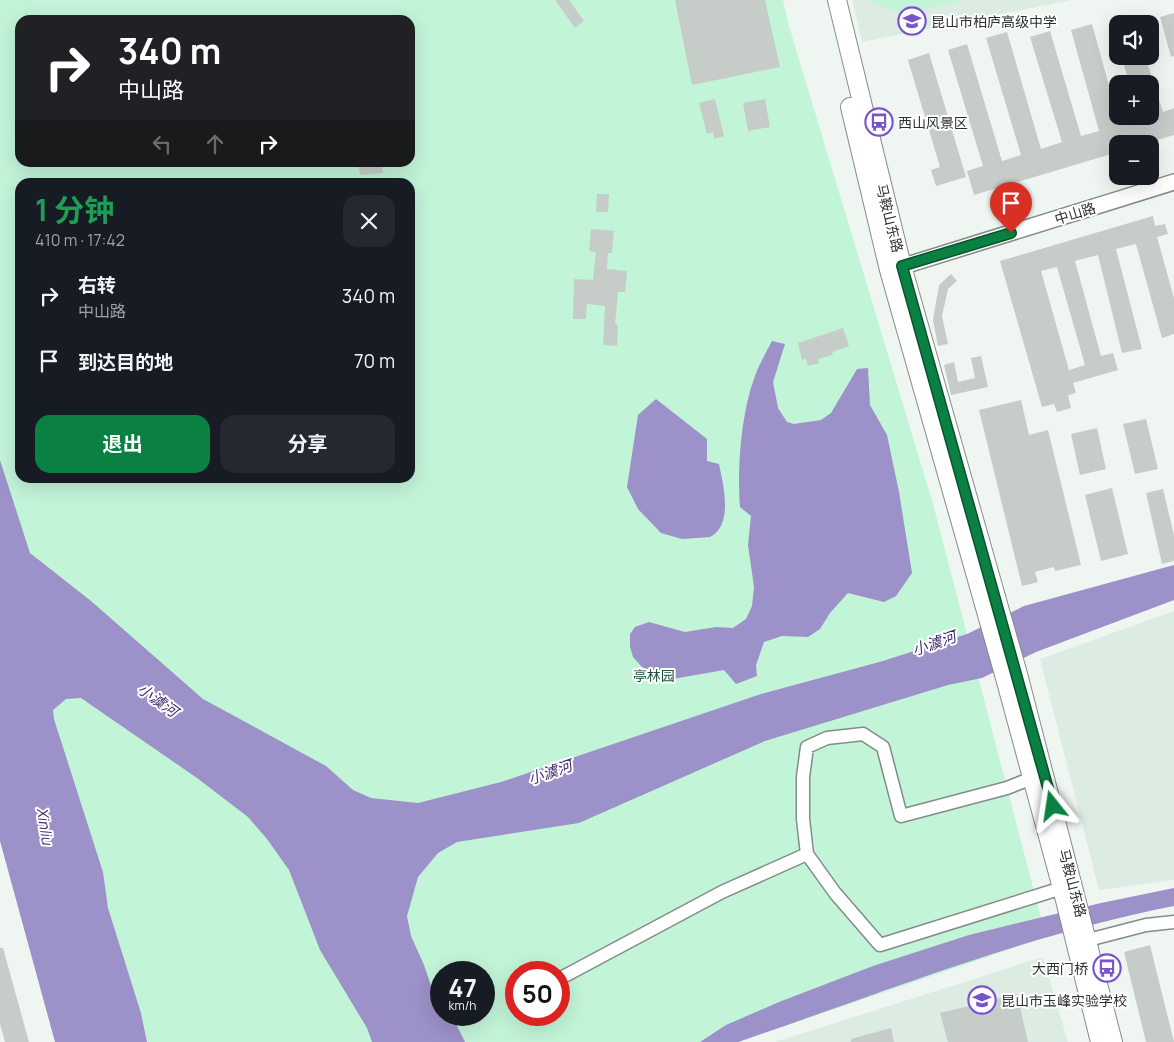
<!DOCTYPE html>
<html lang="zh">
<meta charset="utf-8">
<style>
body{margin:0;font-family:Manrope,"Noto Sans SC",sans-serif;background:#242831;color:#f1f3f6;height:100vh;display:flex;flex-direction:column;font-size:19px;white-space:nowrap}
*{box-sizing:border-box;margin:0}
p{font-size:16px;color:#9ea1a6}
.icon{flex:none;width:28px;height:28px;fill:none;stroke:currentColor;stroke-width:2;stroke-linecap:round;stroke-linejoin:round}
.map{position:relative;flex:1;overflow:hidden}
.details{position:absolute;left:15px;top:178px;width:400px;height:305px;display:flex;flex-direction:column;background:#171b24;border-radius:15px;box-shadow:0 5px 20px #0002}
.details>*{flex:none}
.top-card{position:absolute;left:15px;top:15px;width:400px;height:152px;border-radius:15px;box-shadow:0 5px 20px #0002;background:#202124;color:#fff;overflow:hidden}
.controls{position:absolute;left:1109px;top:15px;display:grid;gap:10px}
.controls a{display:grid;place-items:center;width:50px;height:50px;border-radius:10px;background:#171b24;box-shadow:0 5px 20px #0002;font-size:25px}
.speed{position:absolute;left:430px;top:961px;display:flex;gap:10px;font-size:25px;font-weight:700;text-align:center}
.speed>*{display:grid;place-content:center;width:65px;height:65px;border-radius:50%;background:#171b24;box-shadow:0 5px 20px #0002;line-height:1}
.speed small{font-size:12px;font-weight:400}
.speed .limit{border:8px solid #d22;background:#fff;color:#111}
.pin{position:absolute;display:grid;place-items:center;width:42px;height:42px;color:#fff;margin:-51px -21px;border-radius:50% 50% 50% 0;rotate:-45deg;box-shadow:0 0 5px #0007}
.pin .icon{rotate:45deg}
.me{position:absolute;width:55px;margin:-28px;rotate:345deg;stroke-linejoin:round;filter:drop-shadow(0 0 4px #0008)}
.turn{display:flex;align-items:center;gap:18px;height:105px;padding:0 20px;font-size:22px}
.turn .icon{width:65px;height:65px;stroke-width:2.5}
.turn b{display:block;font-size:35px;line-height:42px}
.lanes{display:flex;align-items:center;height:48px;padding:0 20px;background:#0003;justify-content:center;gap:25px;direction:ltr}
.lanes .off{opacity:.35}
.round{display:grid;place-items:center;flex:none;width:52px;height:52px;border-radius:15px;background:#242831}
.headline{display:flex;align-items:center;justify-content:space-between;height:85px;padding:0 20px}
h1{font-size:30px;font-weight:700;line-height:38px;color:#1e9e55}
.action{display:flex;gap:10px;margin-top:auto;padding:10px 20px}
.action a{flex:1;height:58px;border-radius:15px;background:#0b8043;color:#fff;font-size:20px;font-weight:700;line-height:58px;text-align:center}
.action a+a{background:#242831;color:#f1f3f6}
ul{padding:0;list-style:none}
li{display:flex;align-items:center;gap:15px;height:65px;padding:0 20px}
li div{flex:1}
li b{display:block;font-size:19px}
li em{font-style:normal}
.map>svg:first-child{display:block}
</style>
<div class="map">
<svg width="1174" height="1042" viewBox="0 0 1174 1042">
<rect width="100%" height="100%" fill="#eff6f2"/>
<g fill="#ddece3">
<polygon points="852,0 1072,0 862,42"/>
<polygon points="1174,611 1174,880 1099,890 1040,659"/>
<polygon points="1043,957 1068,1042 775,1042"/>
</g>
<g fill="#c2f4d8" fill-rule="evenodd">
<path d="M0 0H783L789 26 933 504 1046 937 738 1042H147L141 1013 108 908 103 872 54 719 30 553 0 460ZM20 20H410V162H20ZM20 182H410V478H20ZM441 972H484V1015H441ZM516 972H559V1015H516Z"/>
<path d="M871 0H965C934 6 899 21 871 0Z"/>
</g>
<g fill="#9c91c8">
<path d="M772 341 785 344 773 382 778 408 787 422 794 424 821 420 831 413 857 369 868 368 870 405 887 435 899 492 912 573 896 596 884 602 848 593 830 613 820 629 808 637 782 636 764 642 756 665 757 676 736 684 724 670 667 680 656 677 641 666 633 657 630 647V634L635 627 649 622 685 632 716 627 733 628 746 619 752 606 754 587 748 545 751 516 740 507C737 469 741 413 755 376 759 364 766 353 772 341Z"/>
<path d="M656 399 707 439V461L719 464C723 484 734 525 710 537L682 539 661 533 638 509 627 487 638 415Z"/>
<polygon points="0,460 30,553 91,601 203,699 326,766 353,790 371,798 418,803 501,782 761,694 883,661 967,634 1024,606 1174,565 1174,600 1036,652 982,678 948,685 765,741 579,823 457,842 438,853 418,877 407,916 411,936 424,965 441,1015 455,1022 465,1042 372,1042 367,1028 320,950 289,870 267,839 248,817 197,778 81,698 66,699 53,710 54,719 103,872 108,908 141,1013 147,1042 55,1042 0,841"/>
<path d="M1174 888V906C1025 935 882 993 738 1042H700L726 1025 779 1002 873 966 969 935 1101 903Z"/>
</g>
<g fill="#c6cdc9" fill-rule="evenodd">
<polygon points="555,0 569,0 584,21 575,28"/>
<polygon points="675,0 765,0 780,67 692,85"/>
<polygon points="1174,13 1174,56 1171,57 1160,17"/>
<polygon points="1092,24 1120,125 1150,116 1150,84 1130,84 1121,56 1145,56 1163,112 1174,108 1174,135 1144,144 1118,144 1118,152 974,195 967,171 983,166 948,50 967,44 1002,161 1021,155 986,38 1007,32 1041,149 1062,142 1030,37 1050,31 1081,136 1099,131 1071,30"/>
<polygon points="929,53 966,177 936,186 931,170 940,167 908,60"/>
<polygon points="715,99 724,136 714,139 713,132 707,134 699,103"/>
<polygon points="765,99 770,127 748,131 743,103"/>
<polygon points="358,162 382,162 383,173 360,175"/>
<polygon points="597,194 609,194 608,212 596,212"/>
<path d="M1153 216 1155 226 1165 224 1168 234 1157 237 1174 298V334L1162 338 1136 244 1116 249 1142 349 1122 353 1098 255 1075 261 1101 356 1113 353 1118 370 1073 383 1076 393 1068 395 1071 408 1057 412 1054 404 1042 407 1000 261ZM1057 267 1085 365 1069 370 1041 271Z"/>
<polygon points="591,229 614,231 612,253 608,253 607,269 627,271 625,292 618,292 615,324 618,325 617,346 603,345 605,306 587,304 586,319 573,319 574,279 593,280 596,252 589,251"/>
<polygon points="951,274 957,281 948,289 942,316 948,344 938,346 933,320 939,285"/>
<polygon points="843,328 849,346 832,352 833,355 818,359 819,363 808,366 806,359 802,360 798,343"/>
<polygon points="981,356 988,387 951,395 944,365 954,362 958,382 975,378 971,358"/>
<polygon points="1021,400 1029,435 1048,430 1081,565 1055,571 1054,567 1035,572 1038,582 1022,586 979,410"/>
<polygon points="1146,419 1158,469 1135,474 1123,424"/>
<polygon points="1097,428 1106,469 1080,475 1071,434"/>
<polygon points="1112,488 1128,554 1101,561 1085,495"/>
<polygon points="1163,489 1174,535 1174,561 1162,564 1146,493"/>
<polygon points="1150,945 1174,1042 1146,1042 1124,952"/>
<polygon points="0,948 3,948 29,1042 5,1042 0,1024"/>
<polygon points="1017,994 1028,1042 948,1042 940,1013"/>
<polygon points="891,1028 894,1042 851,1042 851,1039"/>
</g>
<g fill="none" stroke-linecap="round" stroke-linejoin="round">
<g stroke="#858b88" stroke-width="15">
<g id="minor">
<polyline points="1032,778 1007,788 901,816 883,747 863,734 827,738 807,747 803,777 803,819 807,854 835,893 880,945 1062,888"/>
<polyline points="1088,940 1146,925 1174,922"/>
<polyline points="559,979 722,892 807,854"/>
</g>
</g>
<g stroke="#858b88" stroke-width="18">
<polyline id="tertiary" points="891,270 1174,182"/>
</g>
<g stroke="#858b88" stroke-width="20">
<g id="secondary">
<polyline points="837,0 902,266 1018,674 1113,1042"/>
<polyline points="850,107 889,270 1005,678 1062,888 1100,1042"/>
</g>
</g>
<use href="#minor" stroke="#fff" stroke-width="12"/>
<use href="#tertiary" stroke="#fff" stroke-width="15"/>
<use href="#secondary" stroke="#fff" stroke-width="18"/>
</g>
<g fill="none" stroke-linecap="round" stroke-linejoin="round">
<g stroke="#07532c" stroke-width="12">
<polyline id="route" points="1011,233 902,266 1053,806"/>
</g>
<use href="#route" stroke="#0b8043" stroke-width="9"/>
</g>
<defs>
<g id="school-ring" transform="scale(1.4375)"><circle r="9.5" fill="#fff" stroke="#7753cc" stroke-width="1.5"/><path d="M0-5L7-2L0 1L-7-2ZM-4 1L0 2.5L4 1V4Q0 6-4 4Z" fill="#7753cc"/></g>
<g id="bus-ring" transform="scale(1.4375)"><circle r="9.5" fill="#fff" stroke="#7753cc" stroke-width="1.5"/><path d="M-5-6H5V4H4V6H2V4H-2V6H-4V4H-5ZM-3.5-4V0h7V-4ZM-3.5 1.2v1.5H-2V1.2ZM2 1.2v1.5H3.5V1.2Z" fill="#7753cc"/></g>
</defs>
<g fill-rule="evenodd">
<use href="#school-ring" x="912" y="21"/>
<use href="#bus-ring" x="879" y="122"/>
<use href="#bus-ring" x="1107" y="968"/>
<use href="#school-ring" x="982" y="1000"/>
</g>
<g text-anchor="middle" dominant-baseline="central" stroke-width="4" stroke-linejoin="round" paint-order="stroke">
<g font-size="14" fill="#2e302f" stroke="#fff" text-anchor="start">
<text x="931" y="21">昆山市柏庐高级中学</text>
<text x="898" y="122">西山风景区</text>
<text x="1088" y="968" text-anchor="end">大西门桥</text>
<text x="1001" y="1000">昆山市玉峰实验学校</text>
</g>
<g font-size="14" fill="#2e302f" stroke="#fff">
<text transform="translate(1075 213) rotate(-17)">中山路</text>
<text transform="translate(890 218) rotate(76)">马鞍山东路</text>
<text transform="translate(1073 883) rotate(75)">马鞍山东路</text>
</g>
<g font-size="14" fill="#1e5039" stroke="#fff">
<text x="654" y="675">亭林园</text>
</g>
<g font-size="15" font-style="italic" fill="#402c6f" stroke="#fff">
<text transform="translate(934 643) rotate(-19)">小澞河</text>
<text transform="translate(158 700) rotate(36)">小澞河</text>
<text transform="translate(550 772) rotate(-19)">小澞河</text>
<text transform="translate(45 826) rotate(81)">Xinliu</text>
</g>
</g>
</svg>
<div class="controls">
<a><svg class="icon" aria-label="sound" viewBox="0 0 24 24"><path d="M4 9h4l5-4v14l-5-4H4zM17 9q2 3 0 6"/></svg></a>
<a>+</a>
<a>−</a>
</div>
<div class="speed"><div>47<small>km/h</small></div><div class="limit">50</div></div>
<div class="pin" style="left:1011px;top:233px;background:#d93025"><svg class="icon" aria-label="arrive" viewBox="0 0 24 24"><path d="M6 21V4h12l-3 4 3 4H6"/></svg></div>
<svg class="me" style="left:1053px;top:806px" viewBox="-20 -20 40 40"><path d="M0-17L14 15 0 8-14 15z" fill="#0b8043" stroke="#fff" stroke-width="4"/></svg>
<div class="top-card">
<div class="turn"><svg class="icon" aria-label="right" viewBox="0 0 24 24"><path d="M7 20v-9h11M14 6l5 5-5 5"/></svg><div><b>340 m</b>中山路</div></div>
<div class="lanes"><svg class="icon off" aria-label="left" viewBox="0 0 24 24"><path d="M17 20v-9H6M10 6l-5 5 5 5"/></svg><svg class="icon off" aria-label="ahead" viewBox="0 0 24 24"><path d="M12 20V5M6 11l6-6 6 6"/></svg><svg class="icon" aria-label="right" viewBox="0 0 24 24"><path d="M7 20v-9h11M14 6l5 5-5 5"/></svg></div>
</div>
<section class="details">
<div class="headline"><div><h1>1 分钟</h1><p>410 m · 17:42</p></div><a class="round"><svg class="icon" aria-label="close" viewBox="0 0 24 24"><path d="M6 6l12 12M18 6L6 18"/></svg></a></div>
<ul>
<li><svg class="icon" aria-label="right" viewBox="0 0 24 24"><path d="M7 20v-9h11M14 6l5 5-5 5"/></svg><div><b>右转</b><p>中山路</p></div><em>340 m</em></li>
<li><svg class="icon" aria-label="arrive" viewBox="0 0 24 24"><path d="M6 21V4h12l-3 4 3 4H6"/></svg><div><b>到达目的地</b></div><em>70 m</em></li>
</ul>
<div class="action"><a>退出</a><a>分享</a></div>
</section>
</div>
